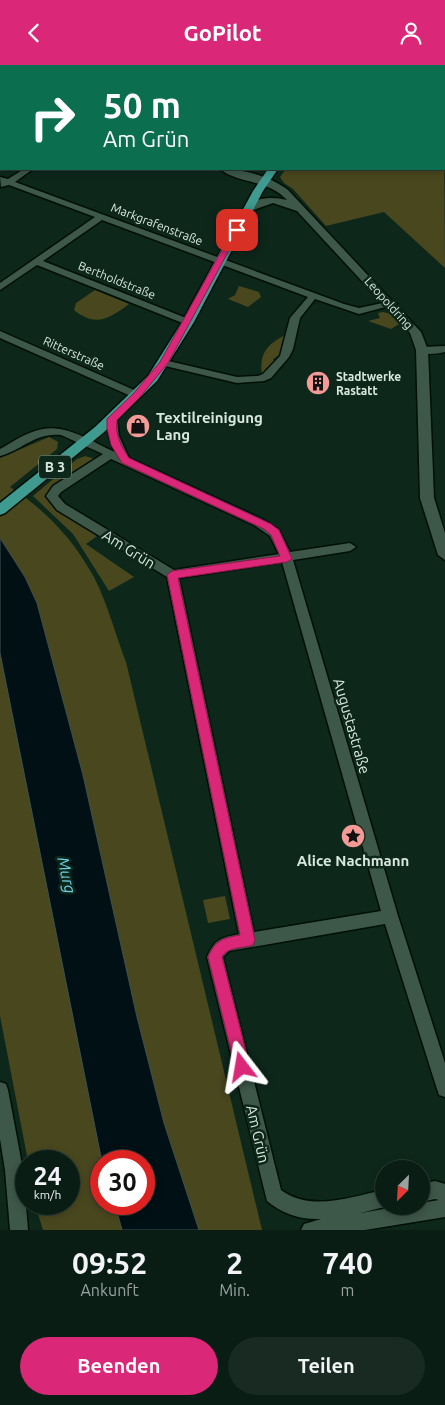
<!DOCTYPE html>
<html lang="de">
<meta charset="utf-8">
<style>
body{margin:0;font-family:Ubuntu,sans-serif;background:#182a22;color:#f1f3f6;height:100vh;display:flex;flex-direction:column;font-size:19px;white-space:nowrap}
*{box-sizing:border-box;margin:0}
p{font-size:16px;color:#99a2a0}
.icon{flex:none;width:28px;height:28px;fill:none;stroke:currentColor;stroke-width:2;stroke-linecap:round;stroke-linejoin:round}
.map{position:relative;height:1165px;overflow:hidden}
.side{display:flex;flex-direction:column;background:#0a1d14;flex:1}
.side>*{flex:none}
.guide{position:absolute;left:0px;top:0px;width:445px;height:105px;box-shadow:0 2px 8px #0003,0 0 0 1px #2a3b34;background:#0b6e4f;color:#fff;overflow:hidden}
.needle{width:32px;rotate:204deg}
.fabs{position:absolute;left:375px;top:1095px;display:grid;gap:10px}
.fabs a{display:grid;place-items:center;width:55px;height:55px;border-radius:50%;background:#0a1d14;box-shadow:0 2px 8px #0003,0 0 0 1px #2a3b34;font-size:25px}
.speed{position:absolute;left:15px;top:1085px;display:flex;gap:10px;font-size:25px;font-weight:700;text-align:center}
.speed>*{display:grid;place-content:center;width:65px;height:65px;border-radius:50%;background:#0a1d14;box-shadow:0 2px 8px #0003,0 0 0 1px #2a3b34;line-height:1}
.speed small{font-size:12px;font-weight:400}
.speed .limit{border:8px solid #d22;background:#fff;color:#111}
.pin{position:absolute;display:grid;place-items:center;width:42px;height:42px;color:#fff;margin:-21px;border-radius:10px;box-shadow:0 2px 8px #0006}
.me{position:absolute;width:55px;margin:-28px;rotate:346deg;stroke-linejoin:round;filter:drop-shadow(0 0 4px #0008)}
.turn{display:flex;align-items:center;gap:18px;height:105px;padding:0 20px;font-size:22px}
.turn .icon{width:65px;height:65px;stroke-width:2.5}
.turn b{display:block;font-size:35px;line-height:42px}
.eta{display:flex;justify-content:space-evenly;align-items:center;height:85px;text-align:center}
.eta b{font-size:30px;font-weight:600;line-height:35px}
.cta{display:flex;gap:10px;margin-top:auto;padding:10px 20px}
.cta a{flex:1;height:58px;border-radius:30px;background:#db2777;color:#fff;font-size:20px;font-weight:600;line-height:58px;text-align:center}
.cta a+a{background:#182a22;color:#f1f3f6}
header{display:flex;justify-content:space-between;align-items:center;height:65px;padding:0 20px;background:#db2777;color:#fff;font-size:22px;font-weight:600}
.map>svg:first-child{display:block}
</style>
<header><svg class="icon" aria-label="back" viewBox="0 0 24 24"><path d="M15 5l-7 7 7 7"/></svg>GoPilot<svg class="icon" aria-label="person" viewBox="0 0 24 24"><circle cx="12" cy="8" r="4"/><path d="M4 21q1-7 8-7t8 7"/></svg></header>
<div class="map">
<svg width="445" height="1165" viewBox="0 0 445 1165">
<rect width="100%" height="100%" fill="#0d271b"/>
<g fill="#49471e">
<polygon points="444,58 445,203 384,147 326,161 293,124 284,118 280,112 286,104 444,104"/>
<polygon points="239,221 259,227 261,232 248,242 228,234 235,230"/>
<path d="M95 225 129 239C110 253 96 263 74 245L76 238Z"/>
<polygon points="383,247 391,249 399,259 391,264 368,256 380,253 378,248"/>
<path d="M285 270 283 288 273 294 275 298 262 309C259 288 268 279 285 270Z"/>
<path d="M49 372 58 377 57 384 10 422C43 443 72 473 91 507 105 530 116 571 126 597L262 1165H199L197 1160 164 1058 137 952 83 710 37 538 25 512 0 473V393Z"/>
<path d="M85 391 95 394 51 422 48 426C49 446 82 461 97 471L86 479 134 512 109 526 73 469 33 431 77 394Z"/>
<polygon points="0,588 102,1096 101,1139 115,1139 122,1165 43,1165 35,1139 69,1139 69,1096 28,1096 0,951"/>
<polygon points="225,831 230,854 208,858 203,835"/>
</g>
<polygon fill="#011014" stroke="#425151" points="0,473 25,512 37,538 83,710 137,952 164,1058 199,1165 122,1165 115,1139 144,1139 144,1096 102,1096 100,1087 0,588"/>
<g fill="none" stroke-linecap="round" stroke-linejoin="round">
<g stroke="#001006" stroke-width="3">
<g id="street">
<rect x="257" y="0" width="8" height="1"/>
<rect x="394" y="0" width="9" height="1"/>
<polygon points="24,104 33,104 15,117 344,239 359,243 392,236 397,239 359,249 315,234 300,253 293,284 289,292 271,313 264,316 237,318 161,300 161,296 164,295 237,312 258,311 263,309 280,291 290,253 308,232 102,155 43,196 191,255 191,259 185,259 37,200 0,225 0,218 95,152 9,120 1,122 0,112 8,114"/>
<polygon points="0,266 141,328 142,330 137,333 133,332 0,273"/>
<path d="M445 281V287C436 289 424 291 417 285L422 282Z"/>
<path d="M112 351 117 354 119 371 129 393 262 454 279 465 290 487 350 478 356 482 350 486 293 495 398 851 445 998V1032L439 1030 437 1024 385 859 229 886 223 892 281 1125C311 1147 350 1132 384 1125V1141H388L361 1148 401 1141H421V1138L439 1135 435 1134 421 1137V1119L435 1116 445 1119V1152L365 1165H301L304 1159 321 1154C300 1155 283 1149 267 1136L207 892C215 874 220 873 239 869L167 512 57 445 46 431 53 421 103 389 61 370C36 367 22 385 0 391V384C11 378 22 370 35 366 64 356 89 376 115 387 109 376 107 366 107 354ZM111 394 254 460 270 471 279 489 174 505 65 439 58 431 61 427ZM282 497 381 846 254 867 179 513Z"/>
<polygon points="0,1017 6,1019 8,1025 23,1105 28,1165 10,1165 5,1105 0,1074"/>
</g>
</g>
<g stroke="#001006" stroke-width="3">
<g id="secondary">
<rect x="0" y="28" width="1" height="6"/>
<path d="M220 104C241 103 272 112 288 125L421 267 428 285 434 433 445 468V495L438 490 420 433 416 285 410 268 297 146 273 138 248 147 243 144C254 132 272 131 287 135 267 114 238 119 220 104Z"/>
</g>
</g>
<g stroke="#001006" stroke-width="3">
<g id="primary">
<polygon points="439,0 445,0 445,3 438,1"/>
<polygon points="268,104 278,104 263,126 194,257 157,316 103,368 5,448 0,450 0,438 95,362 148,311 182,257 253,126"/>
</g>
</g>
<use href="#street" fill="#3d5749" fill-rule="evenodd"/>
<use href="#secondary" fill="#3d5749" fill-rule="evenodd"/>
<use href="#primary" fill="#3f9a8f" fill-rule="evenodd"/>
</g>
<path fill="#db2777" stroke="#8e194d" d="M237 163 240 165 168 298 140 332 117 355C115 370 121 381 129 393L271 459 279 465 292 494 287 497 178 513 255 875 253 880C242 884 228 881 222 892L250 1002 248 1008 242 1010 237 1008 235 1002 208 892C215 876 222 873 240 870L167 510 172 506 280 491 271 470 264 464 122 398 111 380 107 363V354L134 328 160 297 233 165Z"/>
<defs>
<g id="building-disc" transform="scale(1.25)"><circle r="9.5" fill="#f59b97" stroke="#0d271b"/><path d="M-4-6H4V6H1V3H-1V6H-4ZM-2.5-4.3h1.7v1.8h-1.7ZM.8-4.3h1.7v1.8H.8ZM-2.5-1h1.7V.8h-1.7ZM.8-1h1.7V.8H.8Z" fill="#111"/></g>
<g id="shop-disc" transform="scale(1.25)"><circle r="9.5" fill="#f59b97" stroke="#0d271b"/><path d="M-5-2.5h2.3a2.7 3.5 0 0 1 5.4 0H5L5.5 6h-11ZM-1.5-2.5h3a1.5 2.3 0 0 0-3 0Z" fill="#111"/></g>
<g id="sight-disc" transform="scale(1.25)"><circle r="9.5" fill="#f59b97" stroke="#0d271b"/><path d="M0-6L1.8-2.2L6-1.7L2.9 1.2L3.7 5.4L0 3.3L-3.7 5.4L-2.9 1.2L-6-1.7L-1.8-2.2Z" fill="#111"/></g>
</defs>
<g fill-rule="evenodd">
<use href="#building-disc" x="318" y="318"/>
<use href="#shop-disc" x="138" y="361"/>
<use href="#sight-disc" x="353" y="771"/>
</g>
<g text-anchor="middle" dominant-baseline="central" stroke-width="5" stroke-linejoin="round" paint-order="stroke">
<g font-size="12" fill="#d9e8df" stroke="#0d271b">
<text transform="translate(157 159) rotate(21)">Markgrafenstraße</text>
<text transform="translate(117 215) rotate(22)">Bertholdstraße</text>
<text transform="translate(389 238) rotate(48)">Leopoldring</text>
<text transform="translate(74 288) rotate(24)">Ritterstraße</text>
</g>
<g font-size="12" font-weight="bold" fill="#d9e8df" stroke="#0d271b" text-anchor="start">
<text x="336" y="311">Stadtwerke<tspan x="336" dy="14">Rastatt</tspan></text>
</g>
<rect fill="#0d271b" stroke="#9caea4" stroke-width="1" x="39" y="390.5" width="32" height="23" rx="4"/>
<g font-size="14" font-weight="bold" fill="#d9e8df">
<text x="55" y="402">B 3</text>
</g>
<g font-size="15" font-weight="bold" fill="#d9e8df" stroke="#0d271b" text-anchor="start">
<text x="156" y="352">Textilreinigung<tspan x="156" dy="17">Lang</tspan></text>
<text x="353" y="795" text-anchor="middle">Alice Nachmann</text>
</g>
<g font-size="15" fill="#d9e8df" stroke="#0d271b">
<text transform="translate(129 484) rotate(32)">Am Grün</text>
<text transform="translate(352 661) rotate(74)">Augustastraße</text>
<text transform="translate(258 1069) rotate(77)">Am Grün</text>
</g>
<g font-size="16" font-style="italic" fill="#71cee6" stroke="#0d271b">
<text transform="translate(67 810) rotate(78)">Murg</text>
</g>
</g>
</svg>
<div class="fabs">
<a><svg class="needle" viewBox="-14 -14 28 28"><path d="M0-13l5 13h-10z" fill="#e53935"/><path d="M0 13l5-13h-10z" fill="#99a2a0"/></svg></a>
</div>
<div class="speed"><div>24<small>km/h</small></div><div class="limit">30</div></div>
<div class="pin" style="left:237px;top:165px;background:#d93025"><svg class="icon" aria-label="arrive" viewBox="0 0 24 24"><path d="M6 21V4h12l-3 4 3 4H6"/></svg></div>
<svg class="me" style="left:242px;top:1002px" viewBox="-20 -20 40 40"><path d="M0-17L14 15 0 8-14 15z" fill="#db2777" stroke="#fff" stroke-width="4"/></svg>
<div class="guide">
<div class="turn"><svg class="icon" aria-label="right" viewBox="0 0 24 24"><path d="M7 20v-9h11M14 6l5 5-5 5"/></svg><div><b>50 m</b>Am Grün</div></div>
</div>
</div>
<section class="side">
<div class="eta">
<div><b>09:52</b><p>Ankunft</p></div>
<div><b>2</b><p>Min.</p></div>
<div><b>740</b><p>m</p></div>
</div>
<div class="cta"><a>Beenden</a><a>Teilen</a></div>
</section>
